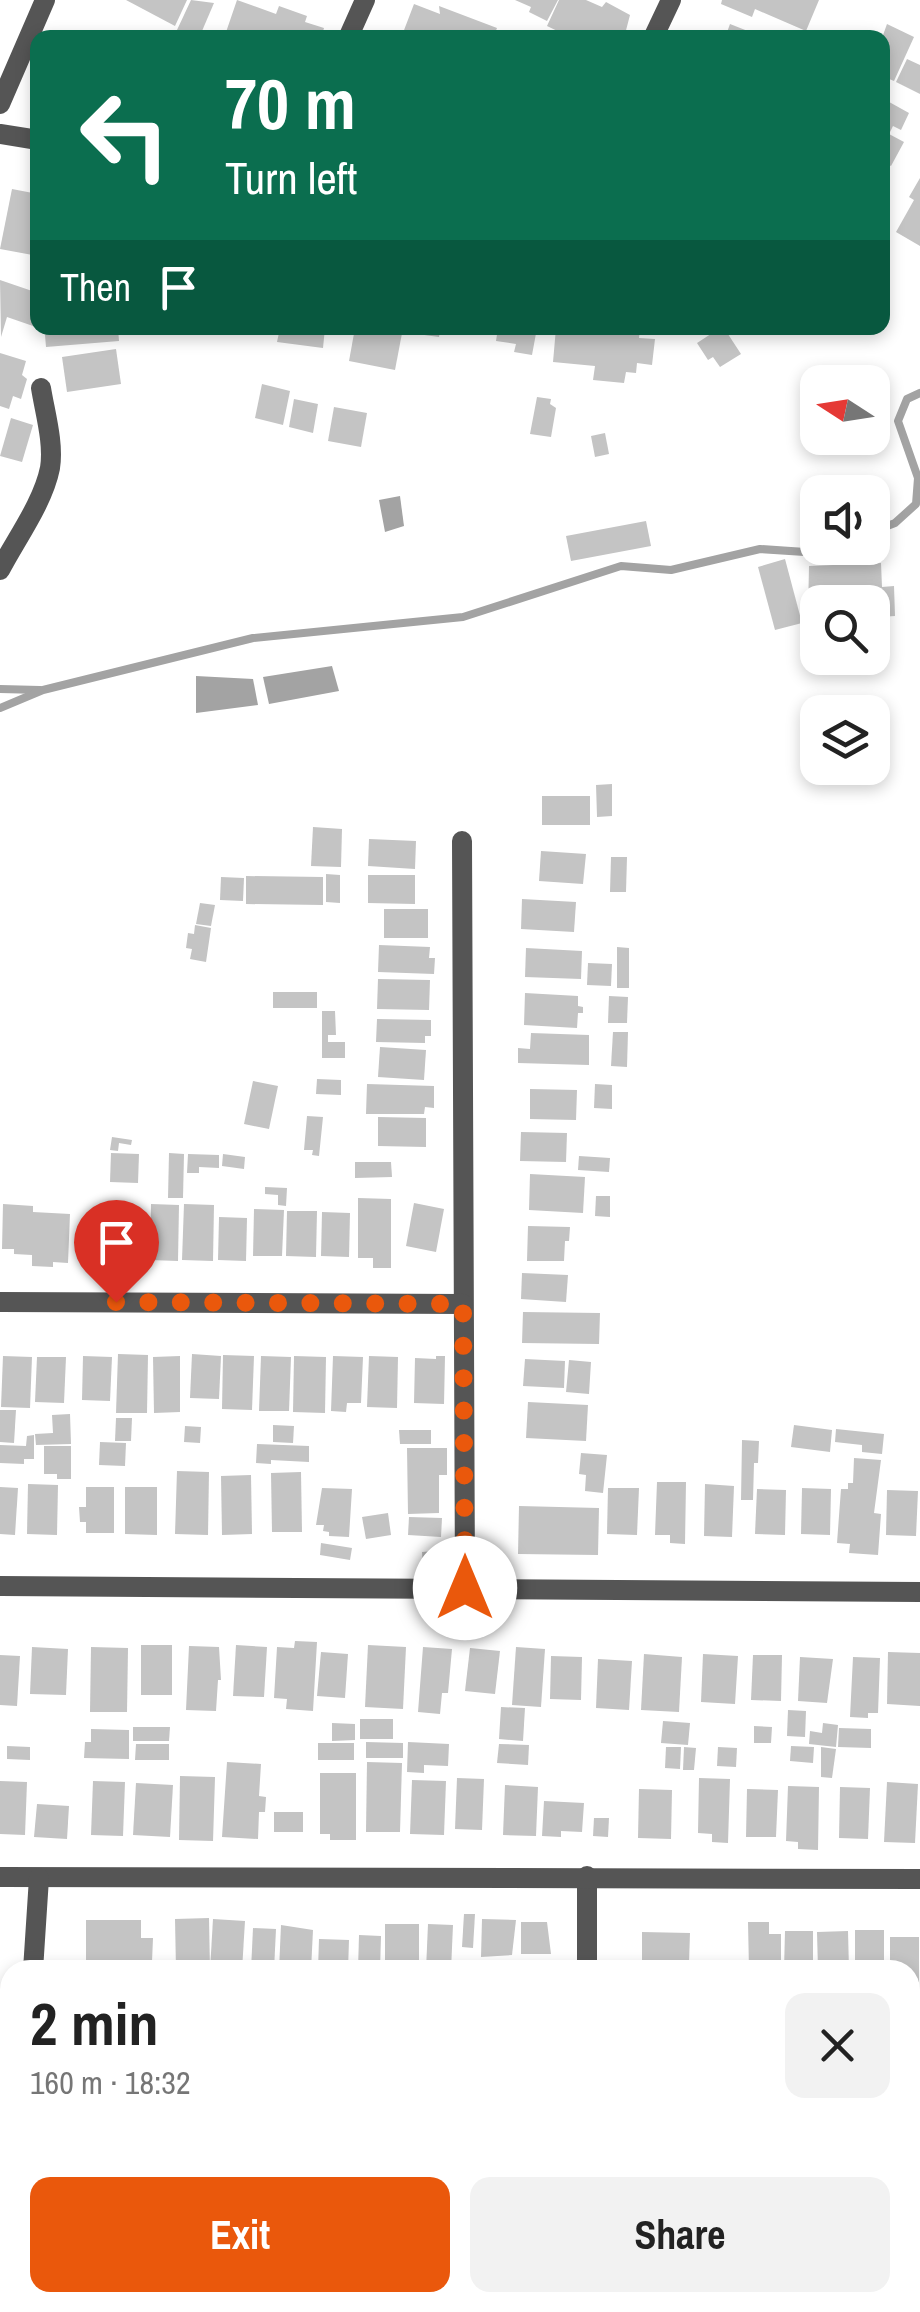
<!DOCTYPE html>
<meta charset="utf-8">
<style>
body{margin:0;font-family:"Archivo Narrow",sans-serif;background:#f2f2f2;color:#222;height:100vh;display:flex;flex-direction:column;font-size:38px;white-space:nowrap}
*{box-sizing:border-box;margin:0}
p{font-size:32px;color:#767676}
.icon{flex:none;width:55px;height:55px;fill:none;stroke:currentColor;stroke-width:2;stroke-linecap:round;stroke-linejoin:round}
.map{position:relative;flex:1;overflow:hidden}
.panel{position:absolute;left:0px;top:1960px;width:920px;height:352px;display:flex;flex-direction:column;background:#fff;border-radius:30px 30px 0 0;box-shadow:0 5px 15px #0003}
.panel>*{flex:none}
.banner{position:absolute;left:30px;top:30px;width:860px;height:305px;border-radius:20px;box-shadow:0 5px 15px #0003;background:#0b6e4f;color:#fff;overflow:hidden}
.needle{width:65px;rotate:282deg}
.fabs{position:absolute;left:800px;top:365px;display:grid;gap:20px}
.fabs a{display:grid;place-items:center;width:90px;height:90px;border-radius:20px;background:#fff;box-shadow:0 5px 15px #0003;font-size:50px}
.pin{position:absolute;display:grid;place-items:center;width:85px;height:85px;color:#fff;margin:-102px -42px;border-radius:50% 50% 50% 0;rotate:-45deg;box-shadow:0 0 10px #0007}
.pin .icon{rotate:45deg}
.me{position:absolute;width:110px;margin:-55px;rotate:0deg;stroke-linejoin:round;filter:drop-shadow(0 0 8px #0008)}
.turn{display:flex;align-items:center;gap:35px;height:210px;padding:0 30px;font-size:45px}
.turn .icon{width:130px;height:130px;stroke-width:2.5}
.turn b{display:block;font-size:70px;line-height:85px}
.then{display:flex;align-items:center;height:95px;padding:0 30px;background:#0003;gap:20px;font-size:38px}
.round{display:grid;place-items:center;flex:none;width:105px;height:105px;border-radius:20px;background:#f2f2f2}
.overview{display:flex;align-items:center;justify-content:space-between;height:170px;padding:0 30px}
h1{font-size:60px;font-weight:700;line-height:75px}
.cta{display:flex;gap:20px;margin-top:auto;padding:20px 30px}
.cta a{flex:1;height:115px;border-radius:20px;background:#ea580c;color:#fff;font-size:40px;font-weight:700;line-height:115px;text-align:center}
.cta a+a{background:#f2f2f2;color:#222}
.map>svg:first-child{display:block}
</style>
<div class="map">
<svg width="920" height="2312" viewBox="0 0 920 2312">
<rect width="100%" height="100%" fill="#fff"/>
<g fill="#a3a3a3">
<polygon points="400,496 404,526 385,532 379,500"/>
<polygon points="332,666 339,691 269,704 263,677"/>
<polygon points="196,676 253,679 258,705 196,713"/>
</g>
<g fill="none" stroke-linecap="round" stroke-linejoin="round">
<g stroke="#a3a3a3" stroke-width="8">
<polyline points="872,532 895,523 916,504 918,478 898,421 907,399 920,393"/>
<polyline points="0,689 40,690"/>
<polyline points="0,708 43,690 253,638 463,617 621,566 671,570 760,549 820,553 833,548"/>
</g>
</g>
<g fill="#c4c4c4">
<polygon points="126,0 187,0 175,26"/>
<polygon points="191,0 214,3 199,38 177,30"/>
<polygon points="237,0 276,14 279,6 307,16 305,22 324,28 321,38 224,38"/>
<polygon points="515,0 558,0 547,21 529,12 531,7"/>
<polygon points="559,0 586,0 602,7 606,2 630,15 624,38 572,38 547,26"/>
<polygon points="722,0 819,0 806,31 755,9 752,17 721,4"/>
<polygon points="414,4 440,14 439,6 497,28 493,38 401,38"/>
<polygon points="730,24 763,37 763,38 725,38"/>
<polygon points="887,24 914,37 894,81 882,76 882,38"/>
<polygon points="907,59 920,65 920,94 896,82"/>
<polygon points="882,98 909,113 901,130 893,126 889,134 904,142 891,166 882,161"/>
<polygon points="920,178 920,246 896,232 914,200 909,197"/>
<polygon points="12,189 38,194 38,256 0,249"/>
<polygon points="0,280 38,293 38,312 33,326 7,317 1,337"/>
<polygon points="91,328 118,328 119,341 46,347 45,335 91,331"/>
<polygon points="280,328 325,328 323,348 277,342"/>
<polygon points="355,328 403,328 395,370 349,361"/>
<polygon points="418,328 453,328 453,333 440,331 439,337 417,334"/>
<polygon points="498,328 537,328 532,355 514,352 516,344 496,341"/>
<polygon points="556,328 640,328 639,338 655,339 652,365 637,363 636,373 626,372 624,383 593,380 595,366 553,362"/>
<polygon points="720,328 724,328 741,354 720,367 713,357 708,360 697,343"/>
<polygon points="116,349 121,384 67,392 62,357"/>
<polygon points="0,353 26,361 22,375 27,379 21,399 13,396 9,409 0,406"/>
<polygon points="262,384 290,391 283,425 255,418"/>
<polygon points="537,397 551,399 550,404 556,408 551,437 530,434"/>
<polygon points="294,399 318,404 313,433 289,427"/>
<polygon points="334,407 367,413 361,447 328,441"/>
<polygon points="11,418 33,425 22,462 0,456"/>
<polygon points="605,433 609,454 595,457 591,436"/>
<polygon points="646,521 651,546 571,561 566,536"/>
<polygon points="785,559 802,623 775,630 758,567"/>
<polygon points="881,563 882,587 894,586 895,616 880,617 881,624 872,624 872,602 818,602 818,627 814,627 813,612 808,612 809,566"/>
<polygon points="612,784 612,816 597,817 596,785"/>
<rect x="542" y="796" width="48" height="29"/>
<polygon points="313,827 342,829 341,867 311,866"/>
<polygon points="369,839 416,841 415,869 368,866"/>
<polygon points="541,851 586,854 583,884 539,881"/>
<polygon points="611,857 627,857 626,892 610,892"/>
<polygon points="326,874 340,875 340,903 326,902"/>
<polygon points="368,875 415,875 415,904 368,903"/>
<polygon points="246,876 323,877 323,905 246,904"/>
<polygon points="221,877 244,878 243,901 220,900"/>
<polygon points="522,899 576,902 574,932 521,929"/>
<polygon points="200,903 215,905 211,926 196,924"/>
<rect x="384" y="909" width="44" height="29"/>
<polygon points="195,925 211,928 206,962 190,959 192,949 186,948 188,933 194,934"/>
<polygon points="379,945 430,947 429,958 435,958 434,974 378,972"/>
<polygon points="617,947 629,948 629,988 617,988"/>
<polygon points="526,948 582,951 581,979 525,977"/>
<polygon points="588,963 612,964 611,986 587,985"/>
<polygon points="378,979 430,980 429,1010 377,1009"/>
<rect x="273" y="992" width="44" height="16"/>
<polygon points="525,993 578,996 578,1006 583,1007 583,1013 578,1013 577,1028 524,1025"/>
<polygon points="609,996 628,997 627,1023 608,1023"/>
<polygon points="322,1011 335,1011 336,1035 328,1035 328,1042 345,1042 345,1058 322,1058"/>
<polygon points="377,1019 431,1020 431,1036 425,1036 425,1043 376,1042"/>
<polygon points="613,1032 628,1032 627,1067 611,1066"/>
<polygon points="531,1033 589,1035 589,1065 518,1063 518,1048 530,1049"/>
<polygon points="380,1047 426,1050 424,1080 378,1077"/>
<polygon points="317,1079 341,1080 341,1095 316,1094"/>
<polygon points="253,1081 278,1086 269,1129 244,1124"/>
<polygon points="367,1084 434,1086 434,1108 425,1107 424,1114 366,1114"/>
<polygon points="595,1084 612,1085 612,1109 594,1108"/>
<polygon points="530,1089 577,1090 576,1120 530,1119"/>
<polygon points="307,1116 323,1117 319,1156 312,1155 313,1150 304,1150"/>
<polygon points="378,1117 426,1118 426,1147 378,1146"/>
<polygon points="521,1132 567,1133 566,1162 520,1161"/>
<polygon points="112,1137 132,1140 131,1145 119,1143 118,1151 110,1150"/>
<polygon points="111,1153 139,1154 138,1183 110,1182"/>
<polygon points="169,1153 184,1154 183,1198 168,1198"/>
<polygon points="188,1154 219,1155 219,1168 199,1167 199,1173 187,1173"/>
<polygon points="223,1154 245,1157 244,1169 222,1166"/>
<polygon points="579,1156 610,1158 609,1172 578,1170"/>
<polygon points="355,1162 391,1162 392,1177 355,1178"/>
<polygon points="530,1174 585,1177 583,1213 529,1210"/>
<polygon points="265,1187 287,1188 286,1206 278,1205 278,1195 265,1194"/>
<polygon points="596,1196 610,1196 610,1217 595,1216"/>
<polygon points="358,1198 391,1199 391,1268 373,1268 373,1258 358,1258"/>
<polygon points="414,1203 444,1209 436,1252 406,1246"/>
<polygon points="3,1204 33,1206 33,1212 70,1214 68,1263 53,1262 53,1267 32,1266 32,1255 14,1254 14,1249 2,1249"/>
<polygon points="151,1204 179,1205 178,1261 150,1260"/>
<polygon points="184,1204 214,1205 213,1261 182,1260"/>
<polygon points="254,1209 284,1210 282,1256 253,1256"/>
<polygon points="287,1211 317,1211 316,1257 286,1256"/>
<polygon points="322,1212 350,1213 349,1257 321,1256"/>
<polygon points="84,1216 113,1217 111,1261 82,1260"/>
<polygon points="115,1217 146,1218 144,1262 114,1261"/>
<polygon points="219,1217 247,1218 246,1261 218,1260"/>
<polygon points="528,1226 570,1227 569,1241 565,1241 564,1261 527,1261"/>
<polygon points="522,1273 568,1275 566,1302 521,1299"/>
<polygon points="523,1312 600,1313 599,1344 522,1343"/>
<polygon points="118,1354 148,1355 147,1413 116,1413"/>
<polygon points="192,1354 221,1356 219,1399 190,1398"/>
<polygon points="223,1355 254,1356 252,1410 222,1409"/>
<polygon points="3,1356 32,1357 30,1408 1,1407"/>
<polygon points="83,1356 112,1357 110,1401 82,1400"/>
<polygon points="180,1356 180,1412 154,1413 153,1357"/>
<polygon points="261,1356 291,1357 289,1411 259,1411"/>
<polygon points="294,1356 326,1357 325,1413 293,1412"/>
<polygon points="333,1356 363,1357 361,1403 347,1403 346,1412 331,1411"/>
<polygon points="369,1356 398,1357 397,1408 367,1407"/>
<polygon points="436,1356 445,1356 444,1404 414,1403 415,1358 436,1359"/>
<polygon points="37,1357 66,1357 64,1403 35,1402"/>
<polygon points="525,1359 565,1361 564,1388 523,1386"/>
<polygon points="569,1360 591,1362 589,1394 566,1392"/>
<polygon points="528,1402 588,1405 586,1441 526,1438"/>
<polygon points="0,1410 16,1410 14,1443 0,1442"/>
<polygon points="70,1414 71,1444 36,1445 35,1434 53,1433 52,1415"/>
<polygon points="116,1418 132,1418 131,1441 115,1441"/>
<polygon points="273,1425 294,1426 293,1443 273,1442"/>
<polygon points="794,1425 832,1430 830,1452 791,1447"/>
<polygon points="185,1426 201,1427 200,1443 184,1442"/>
<polygon points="836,1429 884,1434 882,1454 862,1452 862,1445 835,1442"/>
<polygon points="399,1430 431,1430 431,1444 400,1444"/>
<polygon points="34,1435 34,1459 24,1459 24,1464 0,1463 0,1445 26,1446 27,1436"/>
<polygon points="742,1440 759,1441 758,1463 754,1463 753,1500 741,1500"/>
<polygon points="100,1442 126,1443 125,1466 99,1465"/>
<polygon points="257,1444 309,1446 309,1462 271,1460 271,1464 256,1463"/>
<polygon points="44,1446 71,1446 71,1479 57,1479 57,1474 44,1474"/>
<polygon points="407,1448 447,1448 447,1475 439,1475 439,1513 408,1514"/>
<polygon points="581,1453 607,1455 603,1493 585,1491 586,1475 579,1474"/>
<polygon points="854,1458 881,1460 874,1513 881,1514 878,1555 849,1553 850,1544 837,1543 841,1489 848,1489 848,1483 853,1483"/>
<polygon points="177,1471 209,1472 208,1535 175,1534"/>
<polygon points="301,1472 302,1532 272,1532 271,1473"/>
<polygon points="251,1475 252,1534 222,1535 221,1476"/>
<polygon points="657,1482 686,1482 685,1544 670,1543 670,1535 655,1535"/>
<polygon points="28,1484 58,1485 57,1535 27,1534"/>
<polygon points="705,1484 734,1486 732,1537 704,1536"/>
<polygon points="0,1487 18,1488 15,1535 0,1534"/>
<polygon points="86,1487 114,1487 114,1533 86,1533 86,1522 80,1522 79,1507 86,1507"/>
<polygon points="125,1487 157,1487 157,1535 125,1534"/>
<polygon points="322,1488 352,1489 349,1537 329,1536 329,1532 323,1531 324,1525 316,1525"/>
<polygon points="608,1488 639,1488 637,1535 607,1534"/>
<polygon points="802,1488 831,1489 830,1535 801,1534"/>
<polygon points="757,1489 786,1490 785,1535 755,1534"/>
<polygon points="887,1490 918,1491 916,1536 886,1535"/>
<polygon points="519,1506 599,1508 598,1555 518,1554"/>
<polygon points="388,1513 391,1535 366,1539 362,1517"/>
<polygon points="409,1517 442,1518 441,1537 408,1535"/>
<polygon points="321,1543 352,1548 350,1560 320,1555"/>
<polygon points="434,1551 434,1567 423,1568 422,1552"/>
<polygon points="456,1620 471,1622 470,1636 455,1634"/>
<polygon points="295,1641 317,1642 313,1711 286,1709 287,1699 274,1698 277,1647 294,1648"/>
<rect x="141" y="1645" width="31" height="50"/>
<polygon points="236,1645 267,1647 264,1697 233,1696"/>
<polygon points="368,1645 406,1647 403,1709 365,1707"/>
<polygon points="189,1646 219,1647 221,1680 218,1680 216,1711 186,1710"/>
<polygon points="32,1647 68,1649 66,1695 30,1694"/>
<polygon points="91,1647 128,1648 127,1712 90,1712"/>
<polygon points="423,1647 452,1649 448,1693 442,1693 440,1714 418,1712"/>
<polygon points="516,1647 545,1649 541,1707 512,1705"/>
<polygon points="470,1648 500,1651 495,1694 465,1691"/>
<polygon points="321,1652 348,1654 345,1698 317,1696"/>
<polygon points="888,1652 920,1653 920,1706 887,1704"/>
<polygon points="644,1654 682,1657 679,1712 641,1710"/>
<polygon points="703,1654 738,1656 735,1704 701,1702"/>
<polygon points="0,1655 20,1656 17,1706 0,1705"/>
<polygon points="753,1655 782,1655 781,1701 751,1700"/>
<polygon points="551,1656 582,1657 581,1700 550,1699"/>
<polygon points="800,1657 833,1659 827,1703 798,1701"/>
<polygon points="853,1657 880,1658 878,1713 868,1713 868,1718 850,1717"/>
<polygon points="598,1659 632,1661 629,1710 596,1708"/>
<polygon points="501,1707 525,1708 523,1741 499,1739"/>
<polygon points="788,1710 806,1711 805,1737 787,1736"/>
<rect x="360" y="1719" width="33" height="20"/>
<polygon points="663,1721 690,1723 688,1745 661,1743"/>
<polygon points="332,1723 355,1724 355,1740 332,1741"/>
<polygon points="823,1723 838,1725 836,1747 809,1744 810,1731 822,1733"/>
<polygon points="754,1726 772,1727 771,1743 754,1743"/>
<polygon points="133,1727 170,1727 169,1741 133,1741"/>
<polygon points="839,1728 871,1729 871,1748 838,1747"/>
<polygon points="91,1729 129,1730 129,1759 84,1758 85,1742 91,1742"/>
<polygon points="366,1742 403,1743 403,1758 366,1758"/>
<polygon points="408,1742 449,1744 448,1766 424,1765 424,1773 407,1772"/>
<rect x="318" y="1743" width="36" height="17"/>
<polygon points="136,1744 169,1744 169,1760 135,1760"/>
<polygon points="499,1744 529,1745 528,1765 497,1763"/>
<polygon points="7,1746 30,1747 30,1760 7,1759"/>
<polygon points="791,1746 814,1747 813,1763 790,1761"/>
<polygon points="666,1747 681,1747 680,1769 665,1768"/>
<polygon points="684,1747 696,1748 694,1770 683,1770"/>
<polygon points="718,1747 737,1748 736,1767 717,1766"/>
<polygon points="821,1747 836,1749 832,1778 821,1777"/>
<polygon points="227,1762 261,1764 259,1796 266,1797 265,1812 259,1812 258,1839 222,1837"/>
<polygon points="367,1762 402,1763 400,1832 366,1832"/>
<polygon points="320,1773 356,1773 356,1840 330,1840 330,1834 320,1834"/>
<polygon points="180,1776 215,1777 213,1841 179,1840"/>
<polygon points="457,1778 484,1779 482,1830 455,1829"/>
<polygon points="699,1778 730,1779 728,1843 712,1842 712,1834 698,1833"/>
<polygon points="412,1780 446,1781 444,1835 410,1834"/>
<polygon points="0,1781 27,1782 25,1835 0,1834"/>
<polygon points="93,1781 125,1782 123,1836 91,1835"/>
<polygon points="887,1782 918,1784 915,1843 884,1842"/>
<polygon points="136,1783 173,1785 170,1837 133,1835"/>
<polygon points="505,1785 538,1787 536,1836 503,1835"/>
<polygon points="788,1786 819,1787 818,1850 798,1849 798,1842 786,1841"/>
<polygon points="840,1787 870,1788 868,1839 839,1838"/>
<polygon points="639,1789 672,1790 671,1839 638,1838"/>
<polygon points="747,1789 778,1790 776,1837 746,1837"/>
<polygon points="544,1801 584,1803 582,1832 561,1831 561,1837 542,1836"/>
<polygon points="37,1804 69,1806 67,1839 34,1837"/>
<rect x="274" y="1812" width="29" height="20"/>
<polygon points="594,1818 609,1818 608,1837 593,1836"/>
<polygon points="464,1914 475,1914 473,1948 462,1947"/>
<polygon points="209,1918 210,1970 176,1970 175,1919"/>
<polygon points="213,1919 245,1921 242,1970 210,1970"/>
<polygon points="482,1919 516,1920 512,1955 481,1957"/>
<polygon points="86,1920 141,1920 141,1938 153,1938 152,1962 86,1962"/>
<polygon points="521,1922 547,1922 551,1954 521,1954"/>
<polygon points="748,1922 769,1922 769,1934 781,1934 781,1970 749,1970"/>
<rect x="385" y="1924" width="34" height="46"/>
<polygon points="428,1924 453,1925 451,1970 426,1970"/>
<polygon points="281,1925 313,1930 311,1970 279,1970"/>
<polygon points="253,1928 276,1929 274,1970 251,1970"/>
<rect x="855" y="1930" width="29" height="40"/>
<polygon points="785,1931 813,1931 813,1970 784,1970"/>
<polygon points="848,1931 849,1970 818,1970 817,1932"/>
<polygon points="642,1932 690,1933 689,1963 642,1962"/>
<polygon points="359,1935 381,1936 380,1970 358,1970"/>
<polygon points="890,1937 919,1937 919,1982 910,1982 910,1970 890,1970"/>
<polygon points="319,1939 349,1940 348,1970 318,1970"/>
<polygon points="910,2028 920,2029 920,2059 910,2059"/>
<polygon points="910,2071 916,2071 920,2139 910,2139"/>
<rect x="910" y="2238" width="10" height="56"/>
<polygon points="82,2302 123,2302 123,2309 82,2308"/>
<rect x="126" y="2302" width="25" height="10"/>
<polygon points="210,2302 258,2302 258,2310 210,2309"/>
<polygon points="349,2302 402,2302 402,2310 349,2307"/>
<polygon points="477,2302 530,2302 530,2309 477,2308"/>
<polygon points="632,2302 685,2302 685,2312 631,2312"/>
<polygon points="695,2302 719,2302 718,2312 695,2312"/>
<polygon points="735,2302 774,2302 774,2311 734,2312"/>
<polygon points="831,2302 879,2302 880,2312 831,2311"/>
</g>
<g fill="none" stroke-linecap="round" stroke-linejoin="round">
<g stroke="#555" stroke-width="20">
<polyline points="348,38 365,0"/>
<polyline points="653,38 671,0"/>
<polyline points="0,104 45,0"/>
<polyline points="0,134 38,140"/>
<path d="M0 570C16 539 43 503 50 468 54 443 45 413 41 388"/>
<polyline points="462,841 465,1588"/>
<polyline points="0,1302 463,1304"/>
<polyline points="0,1586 920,1592"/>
<polyline points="587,1876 587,1970"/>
<polyline points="0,1877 920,1879"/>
<polyline points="33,1970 39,1878"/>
<polyline points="910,2176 920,2176"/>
<polyline points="14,2312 14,2302"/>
<polyline points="300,2312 300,2302"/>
<polyline points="577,2312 577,2302"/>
</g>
</g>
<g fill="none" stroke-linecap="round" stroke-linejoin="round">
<polyline stroke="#ea580c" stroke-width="18" stroke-dasharray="0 32.4" points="116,1302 463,1304 465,1588"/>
</g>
</svg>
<div class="fabs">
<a><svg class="needle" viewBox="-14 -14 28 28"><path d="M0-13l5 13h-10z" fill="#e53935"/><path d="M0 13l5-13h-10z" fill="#767676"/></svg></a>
<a><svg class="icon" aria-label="sound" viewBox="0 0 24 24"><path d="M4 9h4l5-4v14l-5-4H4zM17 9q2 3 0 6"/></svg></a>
<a><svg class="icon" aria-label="search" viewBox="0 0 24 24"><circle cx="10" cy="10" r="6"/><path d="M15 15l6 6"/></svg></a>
<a><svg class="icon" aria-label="layers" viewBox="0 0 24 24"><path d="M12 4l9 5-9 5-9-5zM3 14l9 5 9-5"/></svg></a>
</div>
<div class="pin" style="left:116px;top:1302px;background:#d93025"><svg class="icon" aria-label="arrive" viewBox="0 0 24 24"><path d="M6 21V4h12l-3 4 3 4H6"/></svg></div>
<svg class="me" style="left:465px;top:1588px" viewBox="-20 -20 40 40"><circle r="19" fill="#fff"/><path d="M0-13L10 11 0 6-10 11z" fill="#ea580c"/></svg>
<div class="banner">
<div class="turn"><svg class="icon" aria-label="left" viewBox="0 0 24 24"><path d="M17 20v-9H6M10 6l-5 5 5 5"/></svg><div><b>70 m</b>Turn left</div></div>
<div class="then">Then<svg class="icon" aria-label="arrive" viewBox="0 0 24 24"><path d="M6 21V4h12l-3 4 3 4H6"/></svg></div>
</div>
<section class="panel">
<div class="overview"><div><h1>2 min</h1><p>160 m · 18:32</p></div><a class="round"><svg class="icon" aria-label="close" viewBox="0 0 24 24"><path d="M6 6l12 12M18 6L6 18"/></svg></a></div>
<div class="cta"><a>Exit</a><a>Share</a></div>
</section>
</div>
